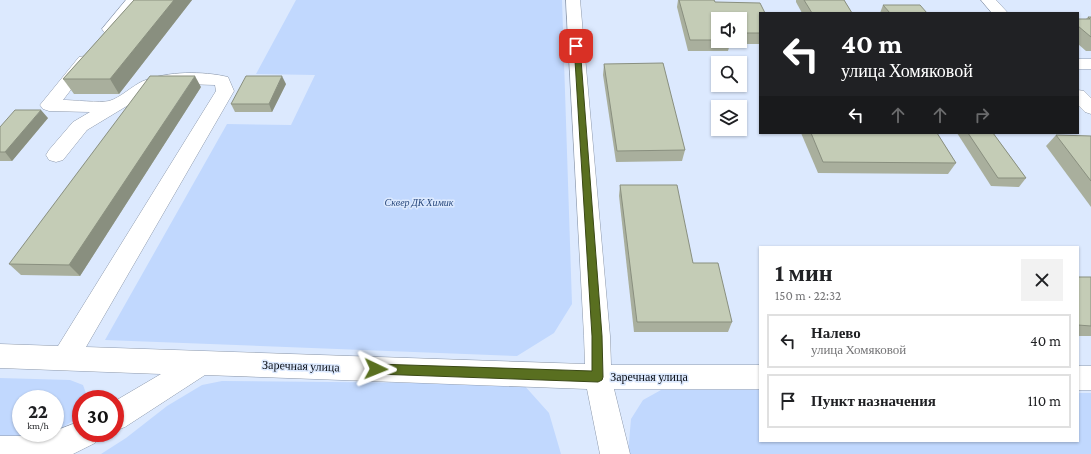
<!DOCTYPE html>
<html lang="ru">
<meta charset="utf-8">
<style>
body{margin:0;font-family:"Crimson Pro",serif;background:#f2f2f2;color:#202124;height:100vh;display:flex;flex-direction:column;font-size:15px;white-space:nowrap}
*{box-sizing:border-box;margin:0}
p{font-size:13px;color:#757577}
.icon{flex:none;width:22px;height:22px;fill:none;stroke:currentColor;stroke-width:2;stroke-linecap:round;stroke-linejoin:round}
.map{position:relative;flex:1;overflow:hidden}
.drawer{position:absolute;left:759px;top:246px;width:320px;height:196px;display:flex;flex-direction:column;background:#fff;border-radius:0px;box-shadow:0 1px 3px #0004}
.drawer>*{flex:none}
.hud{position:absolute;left:759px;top:12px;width:320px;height:122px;border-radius:0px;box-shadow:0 1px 3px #0004;background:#202124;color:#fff;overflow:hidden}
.fabs{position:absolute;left:711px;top:12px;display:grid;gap:8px}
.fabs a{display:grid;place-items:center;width:36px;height:36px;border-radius:0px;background:#fff;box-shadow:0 1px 3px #0004;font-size:20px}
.speed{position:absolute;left:12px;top:390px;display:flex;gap:8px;font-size:20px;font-weight:700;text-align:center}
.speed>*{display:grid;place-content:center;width:52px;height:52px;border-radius:50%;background:#fff;box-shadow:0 1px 3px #0004;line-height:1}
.speed small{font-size:10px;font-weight:400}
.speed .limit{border:6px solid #d22;background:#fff;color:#111}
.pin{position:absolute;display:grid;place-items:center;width:34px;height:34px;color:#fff;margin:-17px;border-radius:8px;box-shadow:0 2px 6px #0006}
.me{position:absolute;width:44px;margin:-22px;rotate:92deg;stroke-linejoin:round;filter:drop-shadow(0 0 3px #0008)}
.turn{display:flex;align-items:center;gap:14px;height:84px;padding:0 16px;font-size:18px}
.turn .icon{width:52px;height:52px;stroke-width:2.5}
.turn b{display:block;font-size:28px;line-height:34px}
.lanes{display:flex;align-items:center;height:38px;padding:0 16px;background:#0003;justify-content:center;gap:20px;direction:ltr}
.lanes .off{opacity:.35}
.round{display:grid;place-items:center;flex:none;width:42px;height:42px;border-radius:0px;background:#f2f2f2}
.headline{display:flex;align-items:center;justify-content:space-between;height:68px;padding:0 16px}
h1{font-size:24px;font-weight:700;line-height:30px}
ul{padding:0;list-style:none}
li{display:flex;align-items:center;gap:12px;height:54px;margin:0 8px 6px;padding:0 8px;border:2px solid #e0e0e0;border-radius:0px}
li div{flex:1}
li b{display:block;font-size:15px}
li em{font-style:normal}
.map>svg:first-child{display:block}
</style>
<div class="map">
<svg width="1091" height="454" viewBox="0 0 1091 454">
<rect width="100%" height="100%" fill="#dce9fe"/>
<g fill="#c1d8fe">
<polygon points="296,0 562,0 572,304 554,333 517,356 105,340 227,124 291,125 315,75 256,74"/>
<path d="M0 378 70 380 83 385 88 399H81C81 418 72 423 55 431V399H21V433H48L37 436H0Z"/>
<polygon points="222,381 523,384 549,413 561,454 101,454 126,438 167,406 202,385"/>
<polygon points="661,390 760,390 760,441 1078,441 1078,393 1091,393 1091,454 628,454 631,419 643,400"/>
</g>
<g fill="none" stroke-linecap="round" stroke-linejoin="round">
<g stroke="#8d99ac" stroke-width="1">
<g id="minor">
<polygon points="126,0 141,0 116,32 110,34 104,32 102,29"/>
<path d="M566 0H580L610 336 611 365H760V389H614L630 454H600L587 389 205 375 125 427 115 431V401L161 374 0 368V344L58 346 216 91 215 85 185 84 155 89 87 130 63 160 56 162 49 160 46 155 49 150 73 122 90 112 49 111 43 109 40 105 79 57 85 56 91 57 93 61 63 100C72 100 101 103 109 101 120 98 132 86 143 81 168 71 203 71 228 77L234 91 86 347 585 364 584 336Z"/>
<polygon points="981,0 996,0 1008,13 992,13"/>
<rect x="1078" y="59" width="13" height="10"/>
<polygon points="1078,90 1084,91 1091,98 1091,114 1085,112 1078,105"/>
<rect x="1078" y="366" width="13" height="24"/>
<polygon points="81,421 81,433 99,433 95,443 73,454 0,454 0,436 35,436 55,433 55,431"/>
</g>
</g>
<use href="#minor" fill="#fff" fill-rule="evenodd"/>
</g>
<g fill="#a9af9d" fill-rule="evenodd">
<polygon points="134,0 192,0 119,94 74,94 63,79"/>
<path d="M678 0H714L715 2 760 13V44H730L728 51H688L677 7ZM718 19H740V41H718Z"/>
<polygon points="796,0 844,0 852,13 802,13 796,2"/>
<polygon points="883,5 927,13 880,13"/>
<polygon points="1088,17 1091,17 1091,51 1086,51 1078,44 1078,19 1086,19"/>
<polygon points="604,64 685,150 682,161 616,162 603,75"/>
<polygon points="286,84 272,112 235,112 231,104"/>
<polygon points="201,87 80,276 21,275 9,264"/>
<polygon points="48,118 12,161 0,161 0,127"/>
<polygon points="801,133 937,133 956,163 948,174 818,173"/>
<polygon points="957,133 993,133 1026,178 1019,187 991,186"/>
<polygon points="1056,135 1091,136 1091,207 1046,146"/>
<polygon points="620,185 693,263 732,322 728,332 634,332 619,196"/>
<rect x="1078" y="277" width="13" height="59"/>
</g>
<g fill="#898f7f">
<polygon points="174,0 192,0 119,94 110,79"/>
<polygon points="195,76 201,87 80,276 69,265"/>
<polygon points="282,76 286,84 272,112 269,104"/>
<polygon points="41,110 48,118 12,161 5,152"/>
</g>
<g fill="#c4ccb6" stroke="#898f7f">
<polygon points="134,0 174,0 110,79 63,79"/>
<polygon points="679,0 714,0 715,2 760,3 765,13 760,13 760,33 740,33 740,19 718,19 718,40 690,40"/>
<polygon points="804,0 844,0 852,13 812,13"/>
<polygon points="883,5 920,5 927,13 890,13"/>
<polygon points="1088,17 1091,17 1091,37 1078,26 1078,19 1090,19"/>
<polygon points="663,63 685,150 617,151 604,64"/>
<polygon points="150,76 195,76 69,265 9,264"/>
<polygon points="246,76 282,76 269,104 231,104"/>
<polygon points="15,110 41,110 5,152 0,152 0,127"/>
<polygon points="811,133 937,133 956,163 823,162"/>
<polygon points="968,133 993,133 1026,178 998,178"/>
<polygon points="1056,135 1091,136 1091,181"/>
<polygon points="620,185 677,185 693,263 718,263 732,322 637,322"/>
<polygon points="1078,277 1091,277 1091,326 1078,325"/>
</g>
<polygon fill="#596f20" stroke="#3a4815" points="574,44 580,46 602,336 603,377 602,380 598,382 376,374 373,372 371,369 373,365 376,364 592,371 592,336"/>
<g text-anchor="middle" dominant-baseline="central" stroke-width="3" stroke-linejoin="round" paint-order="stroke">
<g font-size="10" font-style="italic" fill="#29497d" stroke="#dce9fe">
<text x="419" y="202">Сквер ДК Химик</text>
</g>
<g font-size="12" fill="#0b0f16" stroke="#dce9fe">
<text transform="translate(301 366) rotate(2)">Заречная улица</text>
<text x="649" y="377">Заречная улица</text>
</g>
</g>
</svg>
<div class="fabs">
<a><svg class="icon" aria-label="sound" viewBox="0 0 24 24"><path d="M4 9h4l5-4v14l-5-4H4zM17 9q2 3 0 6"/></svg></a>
<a><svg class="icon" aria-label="search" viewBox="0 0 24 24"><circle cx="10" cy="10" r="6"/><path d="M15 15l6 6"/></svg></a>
<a><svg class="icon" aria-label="layers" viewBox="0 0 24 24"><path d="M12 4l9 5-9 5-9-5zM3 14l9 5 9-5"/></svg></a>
</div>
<div class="speed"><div>22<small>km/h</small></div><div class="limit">30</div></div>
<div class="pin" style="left:576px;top:46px;background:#d93025"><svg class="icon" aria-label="arrive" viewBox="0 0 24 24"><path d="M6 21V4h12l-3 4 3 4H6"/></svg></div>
<svg class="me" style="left:376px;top:369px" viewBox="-20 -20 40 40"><path d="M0-17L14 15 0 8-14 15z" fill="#596f20" stroke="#fff" stroke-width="4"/></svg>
<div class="hud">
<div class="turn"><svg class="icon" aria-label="left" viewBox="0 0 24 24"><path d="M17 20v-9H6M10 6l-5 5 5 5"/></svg><div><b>40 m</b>улица Хомяковой</div></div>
<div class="lanes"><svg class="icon" aria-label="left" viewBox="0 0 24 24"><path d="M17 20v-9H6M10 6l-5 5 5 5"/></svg><svg class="icon off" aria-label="ahead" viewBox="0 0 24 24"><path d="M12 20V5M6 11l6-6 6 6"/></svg><svg class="icon off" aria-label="ahead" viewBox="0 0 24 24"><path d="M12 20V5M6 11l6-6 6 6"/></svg><svg class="icon off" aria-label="right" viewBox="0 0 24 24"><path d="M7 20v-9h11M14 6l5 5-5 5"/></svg></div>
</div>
<section class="drawer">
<div class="headline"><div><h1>1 мин</h1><p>150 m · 22:32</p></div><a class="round"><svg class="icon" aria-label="close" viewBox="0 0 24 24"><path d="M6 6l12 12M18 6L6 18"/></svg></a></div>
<ul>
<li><svg class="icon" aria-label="left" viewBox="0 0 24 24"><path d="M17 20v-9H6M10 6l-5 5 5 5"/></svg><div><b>Налево</b><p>улица Хомяковой</p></div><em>40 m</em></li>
<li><svg class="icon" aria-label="arrive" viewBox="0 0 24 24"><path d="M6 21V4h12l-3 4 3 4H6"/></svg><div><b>Пункт назначения</b></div><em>110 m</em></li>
</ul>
</section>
</div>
